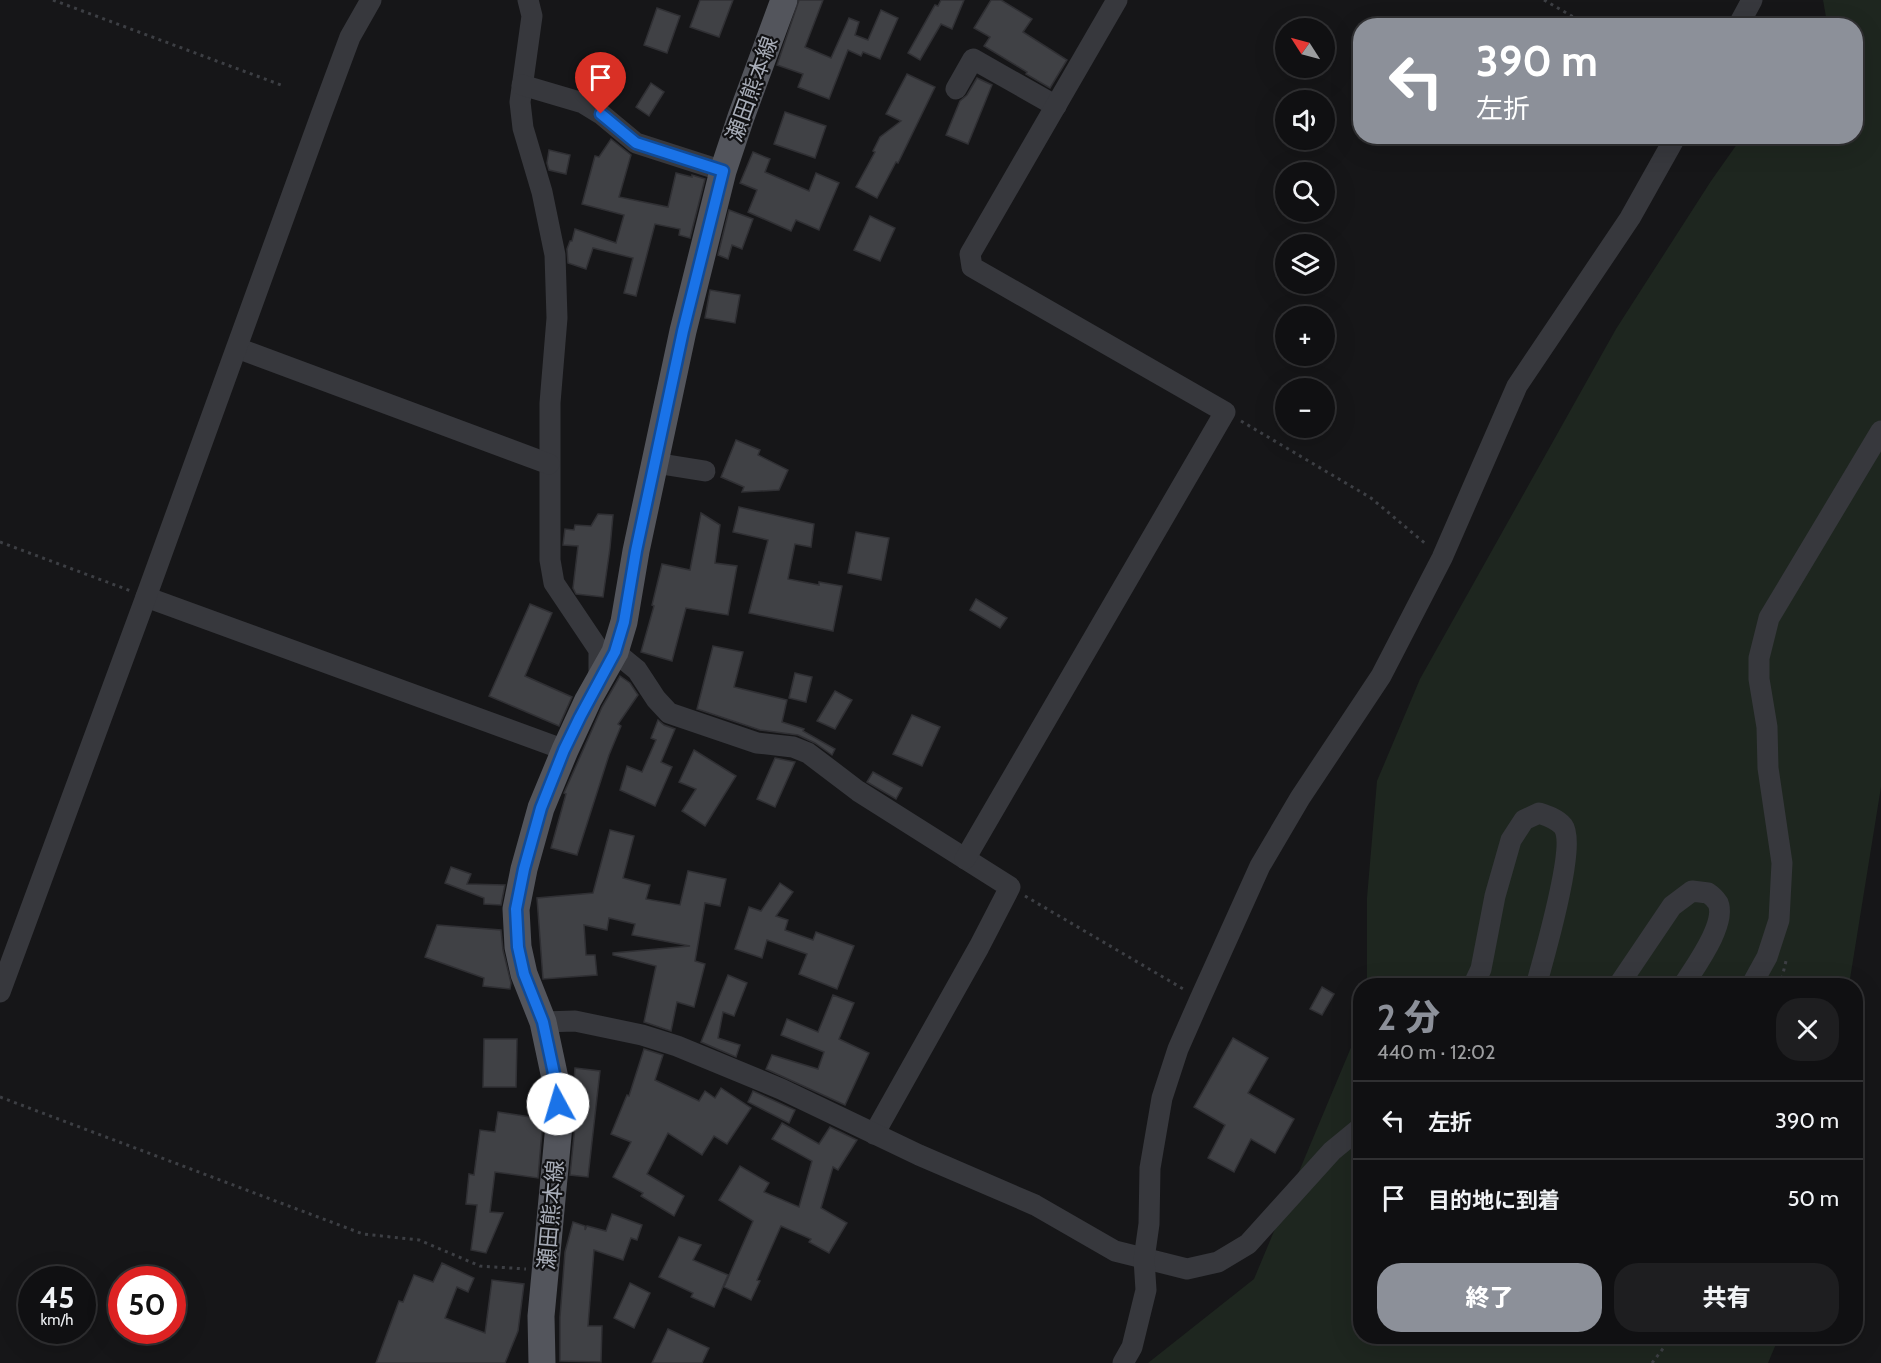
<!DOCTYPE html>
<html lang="ja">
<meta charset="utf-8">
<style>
body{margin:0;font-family:Cabin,"Noto Sans JP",sans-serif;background:#1e1e20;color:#f1f3f6;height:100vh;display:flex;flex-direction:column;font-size:22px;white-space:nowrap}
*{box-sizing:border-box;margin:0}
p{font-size:20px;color:#9c9d9f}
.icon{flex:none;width:33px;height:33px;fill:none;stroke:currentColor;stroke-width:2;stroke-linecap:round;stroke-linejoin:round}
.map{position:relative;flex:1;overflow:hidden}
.side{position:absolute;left:1353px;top:978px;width:510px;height:366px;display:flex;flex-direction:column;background:#101012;border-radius:24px;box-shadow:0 6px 24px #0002,0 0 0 2px #303032}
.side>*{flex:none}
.hud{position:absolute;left:1353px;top:18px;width:510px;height:126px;border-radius:24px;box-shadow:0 6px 24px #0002,0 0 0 2px #303032;background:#8c9099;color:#fff;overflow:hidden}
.needle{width:39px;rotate:306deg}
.fabs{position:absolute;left:1275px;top:18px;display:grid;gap:12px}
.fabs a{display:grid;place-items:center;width:60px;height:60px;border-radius:50%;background:#101012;box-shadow:0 6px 24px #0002,0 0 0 2px #303032;font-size:30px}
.speed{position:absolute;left:18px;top:1266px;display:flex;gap:12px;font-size:30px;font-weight:700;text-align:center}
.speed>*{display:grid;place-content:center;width:78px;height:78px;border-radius:50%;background:#101012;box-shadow:0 6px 24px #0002,0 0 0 2px #303032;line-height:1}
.speed small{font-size:15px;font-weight:400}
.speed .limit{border:9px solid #d22;background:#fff;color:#111}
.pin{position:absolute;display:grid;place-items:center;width:51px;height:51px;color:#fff;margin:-62px -26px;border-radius:50% 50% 50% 0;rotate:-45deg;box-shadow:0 0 6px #0007}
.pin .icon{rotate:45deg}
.me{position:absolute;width:66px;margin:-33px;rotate:354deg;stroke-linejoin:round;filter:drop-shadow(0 0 4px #0008)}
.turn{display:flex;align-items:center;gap:21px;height:126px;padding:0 24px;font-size:27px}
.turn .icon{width:78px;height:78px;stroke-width:2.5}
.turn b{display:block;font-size:42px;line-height:51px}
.round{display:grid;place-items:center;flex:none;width:63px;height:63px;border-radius:24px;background:#1e1e20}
.head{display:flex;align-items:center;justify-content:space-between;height:102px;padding:0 24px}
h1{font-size:36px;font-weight:800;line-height:45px;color:#8c9099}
.action{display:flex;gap:12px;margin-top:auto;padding:12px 24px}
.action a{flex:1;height:69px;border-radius:24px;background:#8c9099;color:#fff;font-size:24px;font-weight:800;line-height:69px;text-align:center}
.action a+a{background:#1e1e20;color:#f1f3f6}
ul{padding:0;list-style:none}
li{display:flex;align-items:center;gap:18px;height:78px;padding:0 24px;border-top:2px solid #303032}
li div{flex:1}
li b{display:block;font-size:22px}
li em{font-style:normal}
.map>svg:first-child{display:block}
</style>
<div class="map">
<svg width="1881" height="1363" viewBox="0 0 1881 1363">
<rect width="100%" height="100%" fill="#161618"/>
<g fill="#1e261f">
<polygon points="1823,0 1881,0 1881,787 1849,985 1367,986 1367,898 1377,781 1420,679 1616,329 1711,181 1742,137 1856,136 1856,26 1820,25 1826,17"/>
<polygon points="1360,1026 1360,1336 1779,1337 1768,1363 1148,1363 1254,1279"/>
</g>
<g fill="#404145" stroke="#303034" stroke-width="1.5">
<polygon points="700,0 733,0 719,37 690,27"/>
<polygon points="799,0 823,0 805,47 831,58 849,18 859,22 855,35 868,40 881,10 898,18 880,59 863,52 861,56 848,50 829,99 798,87 803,74 777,65"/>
<polygon points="941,0 964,0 952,29 941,24 920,60 908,53 935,5 938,6"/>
<polygon points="991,0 1001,0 1032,19 1023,32 1067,60 1050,88 1026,74 1027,72 984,46 990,37 974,28"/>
<polygon points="657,8 680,16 667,53 644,45"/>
<polygon points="907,74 935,87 898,163 896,162 877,198 856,187 875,152 873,151 880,137 901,121 886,114"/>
<polygon points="977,78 992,85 968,144 946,135 960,101 967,95"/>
<polygon points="651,83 664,92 649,116 636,107"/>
<polygon points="785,112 826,126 815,158 774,144"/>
<polygon points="611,139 631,155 619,197 668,207 676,173 692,177 692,175 705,179 690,238 679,235 680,229 655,224 636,296 624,293 633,258 593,248 586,269 568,263 567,249 570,241 572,241 575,229 616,243 624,215 582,204 595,156 599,157"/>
<polygon points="549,150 570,155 566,174 549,170 547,163"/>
<polygon points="753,152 770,159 765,172 809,191 816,173 839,183 819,230 796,220 791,231 748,212 757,190 740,183"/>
<polygon points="729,210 753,219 742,249 732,245 728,259 718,255"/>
<polygon points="870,216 895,228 880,261 854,250"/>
<polygon points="710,290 740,295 735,323 705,318"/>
<polygon points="736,440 760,450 758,455 788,470 779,490 742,492 744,487 721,477"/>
<polygon points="739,507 814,524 811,547 795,544 788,579 819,585 819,582 842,586 833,631 749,613 768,540 733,532"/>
<polygon points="701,513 720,525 715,563 737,566 728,615 686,608 672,661 641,652 654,606 652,605 662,564 690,570"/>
<polygon points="598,514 613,515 610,548 603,597 576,594 573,588 578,546 563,545 565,529 574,530 575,525 591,526"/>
<polygon points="856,532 889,538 881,580 848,573"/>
<polygon points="976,599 1007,618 1000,628 970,610"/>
<polygon points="530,604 552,613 525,676 572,697 559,726 489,696"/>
<polygon points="713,646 743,652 734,687 787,700 782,722 804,729 803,731 835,749 832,755 815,743 798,735 760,730 697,709"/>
<polygon points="795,673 812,677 806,702 789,698"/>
<polygon points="620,676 630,683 638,695 618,724 621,726 609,755 577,855 551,848 566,794 564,793 602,707"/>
<polygon points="835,691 852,700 835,729 817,721"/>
<polygon points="912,715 940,727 922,766 893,754"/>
<polygon points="658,720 664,725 675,729 661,762 672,767 655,806 620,790 627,766 642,772 656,740 651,738"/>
<polygon points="694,750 736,776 705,826 682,811 696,789 679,782"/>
<polygon points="775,758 795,762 775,807 757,799"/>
<polygon points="873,772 902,788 896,799 867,782"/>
<polygon points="610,830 634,836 623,878 650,885 646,899 680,905 688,871 726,879 720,906 705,903 695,961 705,964 694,1007 677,1002 671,1031 644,1022 656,966 613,955 613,953 690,946 632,935 635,924 609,918 607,930 584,925 586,955 595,955 597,975 543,979 537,898 593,893"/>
<polygon points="451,867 471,874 467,884 505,885 501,905 484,904 484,898 445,883"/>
<polygon points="780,883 793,892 776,916 788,920 785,930 813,940 816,932 854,946 837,989 799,974 807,954 767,940 762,958 735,949 749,907 761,911"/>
<polygon points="437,925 501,930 503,950 511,983 510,989 483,986 484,978 425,957"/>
<polygon points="728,975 747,983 734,1016 723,1012 718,1038 740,1045 736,1057 701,1042"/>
<polygon points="1322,987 1334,994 1322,1015 1310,1009"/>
<polygon points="833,995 854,1003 839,1039 869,1053 845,1105 766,1069 772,1055 818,1069 824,1052 781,1035 787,1019 818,1032"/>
<polygon points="1233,1038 1268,1058 1248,1093 1294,1119 1275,1153 1251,1139 1234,1172 1208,1158 1225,1125 1194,1107"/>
<polygon points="484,1039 517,1039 516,1087 483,1087"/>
<polygon points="644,1049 663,1055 655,1080 699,1101 705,1091 715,1098 721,1088 751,1108 727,1144 714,1136 702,1155 668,1133 647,1174 684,1196 674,1216 641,1196 643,1193 613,1177 631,1142 611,1134 627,1095 629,1096"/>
<polygon points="575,1068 600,1071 588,1177 570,1175 575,1126 573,1094"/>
<polygon points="753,1091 795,1110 789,1123 748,1102"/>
<polygon points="498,1112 543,1119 538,1178 495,1172 490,1212 503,1213 486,1253 471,1250 477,1205 466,1204 469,1174 474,1175 480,1130 495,1132"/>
<polygon points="782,1123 819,1144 830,1127 857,1140 838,1170 833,1167 821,1208 847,1223 829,1253 809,1242 811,1239 781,1226 757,1280 760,1281 751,1300 724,1287 753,1221 719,1200 740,1166 769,1183 764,1192 799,1207 812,1161 772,1139"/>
<polygon points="612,1214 642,1225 637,1240 631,1238 623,1260 594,1250 588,1326 602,1326 601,1362 560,1361 560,1317 565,1252 573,1222 585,1226 585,1230 587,1226 606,1231"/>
<polygon points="679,1237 701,1245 693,1260 728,1275 714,1307 691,1297 693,1293 659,1277"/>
<polygon points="442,1263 474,1278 468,1292 457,1287 445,1318 485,1333 492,1280 524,1284 518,1331 505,1363 376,1363 399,1301 403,1302 414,1275 433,1282"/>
<polygon points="630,1283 650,1293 634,1328 614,1318"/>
<polygon points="668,1329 709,1348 702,1363 652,1363"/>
</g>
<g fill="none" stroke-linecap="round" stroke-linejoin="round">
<g stroke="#3d3f44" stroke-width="3" stroke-dasharray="3 4.5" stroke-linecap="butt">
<polyline points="53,0 281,85"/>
<polyline points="1544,0 1589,26"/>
<polyline points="1241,421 1371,498 1427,545"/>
<polyline points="0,542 131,591"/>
<polyline points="1025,896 1185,990"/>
<polyline points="1780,986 1786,961"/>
<polyline points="0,1097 363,1234 419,1240 480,1266 526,1269"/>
<polyline points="1652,1363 1665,1346 1664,1336"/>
</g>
<g stroke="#37383d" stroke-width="21">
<polyline points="528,0 532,16 520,102 523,128 542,192 555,255 557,318 550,403 550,560 554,583 599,650 599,681"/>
<polyline points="1738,26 1752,0"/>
<polyline points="522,85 583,103 601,114 636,143 723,171"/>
<polyline points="956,89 973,59 1056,106"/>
<polyline points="237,348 549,464"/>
<polyline points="655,463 705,471"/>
<polyline points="146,597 565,750"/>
<polyline points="615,652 637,670 656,699 669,713 757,743 793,747 808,753 858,791 1010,887 979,947 874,1134"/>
<polyline points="965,859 1225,412 972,267 970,254 1117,0"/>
<path d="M1473 986 1481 969 1495 896 1511 840 1524 820 1539 813C1548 816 1557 819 1563 826 1577 845 1543 960 1536 986"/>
<path d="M1618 986 1672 906 1692 891 1708 893C1711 895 1716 900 1718 903 1727 924 1694 968 1683 986"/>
<polyline points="1751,986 1767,957 1779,920 1782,863 1768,768 1767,727 1759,679 1759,658 1769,618 1881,431"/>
<polyline points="0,992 146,597 321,115 350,37 371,0"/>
<polyline points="543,1022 575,1021 642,1035 677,1046 781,1089 919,1155 1035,1205 1115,1251 1187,1269 1218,1262 1248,1244 1332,1151 1360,1128"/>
<polyline points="1123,1363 1132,1347 1146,1290 1144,1259 1149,1224 1150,1168 1162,1098 1178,1049 1200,999 1260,866 1300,798 1381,676 1442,558 1517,386 1630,218 1676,136"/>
</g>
<polyline stroke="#53555c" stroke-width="27" points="542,1363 541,1316 559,1125 556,1083 543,1022 524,974 518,947 516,909 524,869 541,808 565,750 588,700 615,652 624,622 636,551 683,331 723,171 741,117 784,0"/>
</g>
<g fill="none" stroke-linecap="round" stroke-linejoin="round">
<g stroke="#114b97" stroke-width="15">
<polyline id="route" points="558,1104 556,1083 543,1022 524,974 518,947 516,909 524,869 541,808 564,750 580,717 615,652 624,622 636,551 683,331 723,171 636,143 601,114"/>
</g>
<use href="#route" stroke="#1a73e8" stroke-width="10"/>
</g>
<g text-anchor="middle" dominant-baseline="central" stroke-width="4.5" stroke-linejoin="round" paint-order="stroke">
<g font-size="22" fill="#a8adb8" stroke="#111113">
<text transform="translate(752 89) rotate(-70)">瀬田熊本線</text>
<text transform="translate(551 1215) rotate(-85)">瀬田熊本線</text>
</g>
</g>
</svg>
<div class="fabs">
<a><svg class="needle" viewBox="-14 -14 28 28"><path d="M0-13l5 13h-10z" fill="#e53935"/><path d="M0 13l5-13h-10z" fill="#9c9d9f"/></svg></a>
<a><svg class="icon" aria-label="sound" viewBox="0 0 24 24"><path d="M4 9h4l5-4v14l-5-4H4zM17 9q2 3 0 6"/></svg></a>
<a><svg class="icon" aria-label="search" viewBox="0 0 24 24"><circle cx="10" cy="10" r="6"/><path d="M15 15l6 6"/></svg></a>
<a><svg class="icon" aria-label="layers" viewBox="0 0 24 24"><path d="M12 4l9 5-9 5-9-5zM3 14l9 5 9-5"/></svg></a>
<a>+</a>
<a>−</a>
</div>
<div class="speed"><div>45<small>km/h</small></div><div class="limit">50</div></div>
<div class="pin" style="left:601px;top:114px;background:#d93025"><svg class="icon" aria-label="arrive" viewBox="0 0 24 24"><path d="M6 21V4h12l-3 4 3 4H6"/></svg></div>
<svg class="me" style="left:558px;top:1104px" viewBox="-20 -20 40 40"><circle r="19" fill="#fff"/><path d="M0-13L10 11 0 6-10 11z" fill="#1a73e8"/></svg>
<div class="hud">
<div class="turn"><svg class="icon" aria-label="left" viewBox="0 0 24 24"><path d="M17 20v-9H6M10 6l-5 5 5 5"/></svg><div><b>390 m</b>左折</div></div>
</div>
<section class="side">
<div class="head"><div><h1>2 分</h1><p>440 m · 12:02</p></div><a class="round"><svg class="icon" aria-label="close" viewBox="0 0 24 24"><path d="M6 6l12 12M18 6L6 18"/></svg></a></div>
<ul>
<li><svg class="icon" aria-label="left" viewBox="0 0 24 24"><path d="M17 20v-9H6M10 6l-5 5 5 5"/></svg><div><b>左折</b></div><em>390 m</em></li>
<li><svg class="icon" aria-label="arrive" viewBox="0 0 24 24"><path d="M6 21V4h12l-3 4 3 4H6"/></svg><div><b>目的地に到着</b></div><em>50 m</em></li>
</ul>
<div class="action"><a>終了</a><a>共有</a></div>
</section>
</div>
